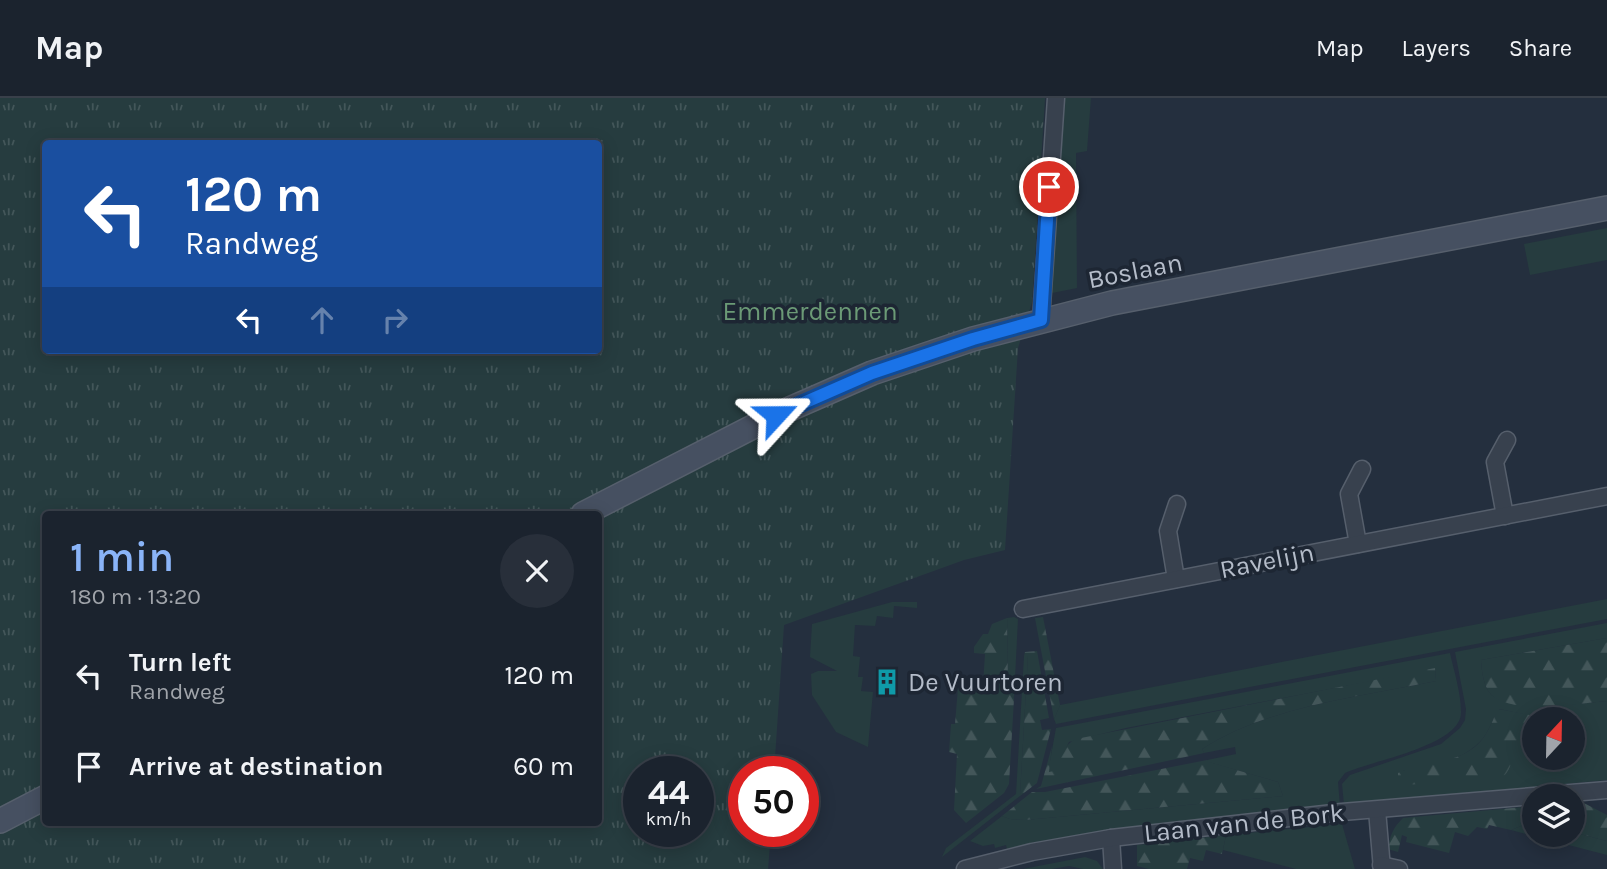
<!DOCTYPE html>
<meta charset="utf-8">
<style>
body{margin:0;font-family:Karla,sans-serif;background:#282f3a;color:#f1f3f6;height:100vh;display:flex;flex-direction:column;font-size:26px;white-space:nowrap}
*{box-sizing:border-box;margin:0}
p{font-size:23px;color:#a0a4aa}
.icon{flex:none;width:38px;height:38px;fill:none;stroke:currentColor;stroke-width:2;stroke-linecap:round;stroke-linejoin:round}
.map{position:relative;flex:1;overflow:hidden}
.drawer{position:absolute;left:42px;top:413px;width:560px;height:315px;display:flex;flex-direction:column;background:#1b232e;border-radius:7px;box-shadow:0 4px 18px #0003,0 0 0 2px #39404a}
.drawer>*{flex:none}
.top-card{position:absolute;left:42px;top:42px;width:560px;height:214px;border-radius:7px;box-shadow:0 4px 18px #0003,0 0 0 2px #39404a;background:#1a4fa0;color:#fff;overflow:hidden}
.needle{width:46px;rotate:22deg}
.tools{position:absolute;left:1522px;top:609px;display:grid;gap:14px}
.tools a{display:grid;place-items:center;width:63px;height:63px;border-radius:50%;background:#1b232e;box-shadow:0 4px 18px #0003,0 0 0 2px #39404a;font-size:35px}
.speed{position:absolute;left:623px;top:658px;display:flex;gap:14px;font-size:35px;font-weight:700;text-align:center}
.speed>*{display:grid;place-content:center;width:91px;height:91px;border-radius:50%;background:#1b232e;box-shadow:0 4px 18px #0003,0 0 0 2px #39404a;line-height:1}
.speed small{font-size:18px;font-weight:400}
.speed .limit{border:10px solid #d22;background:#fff;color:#111}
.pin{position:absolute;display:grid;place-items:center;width:60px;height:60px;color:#fff;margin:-30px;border:4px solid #fff;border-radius:50%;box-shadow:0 2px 7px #0007}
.me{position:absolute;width:77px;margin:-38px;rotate:66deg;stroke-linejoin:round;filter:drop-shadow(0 0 5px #0008)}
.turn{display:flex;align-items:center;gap:24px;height:147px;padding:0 28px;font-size:32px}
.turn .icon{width:91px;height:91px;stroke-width:2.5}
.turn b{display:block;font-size:49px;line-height:60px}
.lanes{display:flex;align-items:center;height:66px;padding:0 28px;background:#0003;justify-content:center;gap:35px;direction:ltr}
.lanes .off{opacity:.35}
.round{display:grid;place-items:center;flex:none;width:74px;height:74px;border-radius:37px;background:#282f3a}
.overview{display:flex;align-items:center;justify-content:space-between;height:119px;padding:0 28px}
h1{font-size:42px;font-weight:600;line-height:52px;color:#8ab4f8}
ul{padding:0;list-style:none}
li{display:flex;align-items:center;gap:21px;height:91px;padding:0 28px}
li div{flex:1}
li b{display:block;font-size:26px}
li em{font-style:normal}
header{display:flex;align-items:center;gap:42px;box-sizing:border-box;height:98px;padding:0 35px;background:#1b232e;border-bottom:2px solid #39404a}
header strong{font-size:33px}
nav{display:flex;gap:38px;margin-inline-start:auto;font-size:24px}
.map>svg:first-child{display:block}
</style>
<header>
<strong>Map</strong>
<nav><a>Map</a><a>Layers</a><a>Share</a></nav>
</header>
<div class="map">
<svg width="1607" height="771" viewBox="0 0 1607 771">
<defs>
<pattern id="forest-firs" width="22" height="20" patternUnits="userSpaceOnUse" patternTransform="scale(1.75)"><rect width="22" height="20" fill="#263c3f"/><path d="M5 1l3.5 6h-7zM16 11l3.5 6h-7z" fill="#435659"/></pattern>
<pattern id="park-tufts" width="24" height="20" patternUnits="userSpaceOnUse" patternTransform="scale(1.75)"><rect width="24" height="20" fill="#263c3f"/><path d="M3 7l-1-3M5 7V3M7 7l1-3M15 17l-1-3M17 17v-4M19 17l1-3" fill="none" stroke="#435659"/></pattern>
</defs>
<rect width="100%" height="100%" fill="#242f3e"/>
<g fill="#263c3f" fill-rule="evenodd">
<polygon points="1059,0 1091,0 1087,53 1076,55 1077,190 1047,196"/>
<polygon points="1607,130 1607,162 1530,177 1524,146"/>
<polygon points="1607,501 1607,521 1056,626 1054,621 1060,607"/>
<polygon points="892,504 917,504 917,510 894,508 893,520 877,518 875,528 855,527 853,558 860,559 858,579 863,579 861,593 873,594 868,649 836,634 812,597 811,576 818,573 837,573 810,559 812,526"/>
<polygon points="1014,519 1018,521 1014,601 1008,583 1007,520"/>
<path d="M1607 525V540L1481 562C1482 573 1483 585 1489 594 1507 617 1581 605 1607 603V682L1344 707 1342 686 1350 677 1441 646 1460 630 1465 622 1466 611 1455 554ZM1499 611 1545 621H1573V660H1535V642L1521 645 1512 656 1509 667 1403 673C1431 668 1470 662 1486 636 1491 628 1494 619 1499 611Z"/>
<path d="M1450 555C1454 573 1461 595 1461 614 1462 648 1370 663 1345 675L1338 684 1340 708 1122 730 1007 751 1006 747 995 750 994 746 983 748 970 743 1002 718 1010 721 1025 722 1283 698 1278 684 1208 664 1207 662 1236 656 1235 649 1204 655 1202 651C1268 608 1359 599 1436 583L1435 571 1126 630 1069 644 1054 674H1048L1056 630Z"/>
<polygon points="1024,558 1028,558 1020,698 942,759 946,750 1016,696"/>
<polygon points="1530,724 1535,725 1535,737 1573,737 1573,734 1607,743 1607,757 1511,732"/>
<polygon points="1342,726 1355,771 1296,771 1223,752 1226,737"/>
<polygon points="1085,759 1097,763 1103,771 1083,771 1069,768 1052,771 1023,771"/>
</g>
<g fill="url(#forest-firs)">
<polygon points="1043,519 1060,607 1054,621 1035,520"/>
<polygon points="1007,520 1008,583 1014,601 1009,686 1004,695 966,725 954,712 957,656 949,654 951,626 955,626 958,590 962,590 962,586 983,587 985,556 974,555 974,549 983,536 988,536 992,526"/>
<path d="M1607 540V603C1580 605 1508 619 1489 594 1483 585 1482 573 1481 562Z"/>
<polygon points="1037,553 1049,620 1040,622 1042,632 1051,631 1037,685 1020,698 1028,558 1024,558 1025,554"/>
<path d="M1435 570 1436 583C1359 599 1268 608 1202 651L1204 655 1036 691 1041 688 1052 648 1049 674 1054 673C1060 661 1063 647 1076 641Z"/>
<path d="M1498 611 1545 620 1535 621V642C1506 648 1518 664 1503 679L1406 687 1398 682V675C1427 662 1466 668 1486 636 1491 628 1494 619 1498 611Z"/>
<polygon points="1207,662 1209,664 1278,684 1283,698 1025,722 1010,721 1002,718 1032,694 1045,694"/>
<polygon points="1580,703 1607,717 1607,743 1573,734 1573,704"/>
<path d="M1535 708V725L1530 724 1511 732 1489 727 1487 731 1477 729 1468 738 1455 734 1449 755 1406 744 1407 739 1402 737 1398 754 1388 751C1390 737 1393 730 1403 720Z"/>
<polygon points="1226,737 1222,756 1206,752 1203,763 1190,760 1187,771 1149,771 1137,768 1137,747"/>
</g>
<path fill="url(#park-tufts)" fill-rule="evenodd" d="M0 0H1045L1032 204 1018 250 1005 452 964 462 784 527 774 674H744V733H771L768 771H0ZM46 46H598V252H46ZM46 416H598V724H46ZM639 674H698V733H639Z"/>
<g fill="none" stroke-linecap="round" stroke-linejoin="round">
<g stroke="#565f6c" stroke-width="19">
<g id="street">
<polyline points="1041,222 1056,0"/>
<polyline points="1505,418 1495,364 1507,342"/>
<polyline points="1358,446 1349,396 1362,371"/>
<polyline points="1176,481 1168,433 1177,406"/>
<polyline points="1023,511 1607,398"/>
<polyline points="1377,712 1382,771"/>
<polyline points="1111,740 1113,771"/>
<polyline points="1381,767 1399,771"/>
<polyline points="965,771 1032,754 1111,740 1342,714 1607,692"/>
</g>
</g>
<g stroke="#565f6c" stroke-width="26">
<g id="secondary">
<polyline points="583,416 776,317 872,275 973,241 1112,205 1607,110"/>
<polyline points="0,723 46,699"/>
</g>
</g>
<use href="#street" stroke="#38414e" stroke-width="16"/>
<use href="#secondary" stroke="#465061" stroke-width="23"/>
</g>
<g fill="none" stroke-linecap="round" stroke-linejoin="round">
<g stroke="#114b97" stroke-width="18">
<polyline id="route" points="776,317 872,275 973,241 1041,222 1049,89"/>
</g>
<use href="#route" stroke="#1a73e8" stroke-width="12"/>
</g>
<defs>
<g id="building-bare" transform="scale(2.1)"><path d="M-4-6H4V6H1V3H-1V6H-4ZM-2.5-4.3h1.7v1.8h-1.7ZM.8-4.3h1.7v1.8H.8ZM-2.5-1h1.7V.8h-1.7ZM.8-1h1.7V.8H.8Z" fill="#0f9aa8" stroke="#1d2633" stroke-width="2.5" paint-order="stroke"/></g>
</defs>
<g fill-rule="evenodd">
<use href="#building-bare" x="887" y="584"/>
</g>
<g text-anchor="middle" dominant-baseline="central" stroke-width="7" stroke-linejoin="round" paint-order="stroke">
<g font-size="26" fill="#b4bcc9" stroke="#1d2633">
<text transform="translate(1135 173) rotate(-11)">Boslaan</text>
<text transform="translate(1267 463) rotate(-11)">Ravelijn</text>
<text transform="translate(1244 725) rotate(-6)">Laan van de Bork</text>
</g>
<g font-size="26" fill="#6b9a76" stroke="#1d2633">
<text x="810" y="213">Emmerdennen</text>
</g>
<g font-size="26" fill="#b4bcc9" stroke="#1d2633" text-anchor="start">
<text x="908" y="584">De Vuurtoren</text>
</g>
</g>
</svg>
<div class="tools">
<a><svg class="needle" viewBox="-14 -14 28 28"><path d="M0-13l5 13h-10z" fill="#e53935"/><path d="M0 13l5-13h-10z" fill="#a0a4aa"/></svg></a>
<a><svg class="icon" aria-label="layers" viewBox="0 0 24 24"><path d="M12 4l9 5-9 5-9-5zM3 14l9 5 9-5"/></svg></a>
</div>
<div class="speed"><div>44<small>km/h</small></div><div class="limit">50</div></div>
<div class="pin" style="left:1049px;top:89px;background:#d93025"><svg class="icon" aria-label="arrive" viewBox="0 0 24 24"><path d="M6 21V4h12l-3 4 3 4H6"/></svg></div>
<svg class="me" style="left:776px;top:317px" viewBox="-20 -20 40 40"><path d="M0-17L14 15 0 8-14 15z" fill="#1a73e8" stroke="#fff" stroke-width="4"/></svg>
<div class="top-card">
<div class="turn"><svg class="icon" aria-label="left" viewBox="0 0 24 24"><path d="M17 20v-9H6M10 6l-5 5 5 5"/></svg><div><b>120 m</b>Randweg</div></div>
<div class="lanes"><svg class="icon" aria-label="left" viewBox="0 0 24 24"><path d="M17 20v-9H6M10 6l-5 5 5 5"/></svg><svg class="icon off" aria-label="ahead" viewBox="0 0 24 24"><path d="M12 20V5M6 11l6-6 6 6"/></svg><svg class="icon off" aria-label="right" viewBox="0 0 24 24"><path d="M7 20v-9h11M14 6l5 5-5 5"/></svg></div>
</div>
<section class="drawer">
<div class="overview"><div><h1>1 min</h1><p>180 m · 13:20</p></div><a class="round"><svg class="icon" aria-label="close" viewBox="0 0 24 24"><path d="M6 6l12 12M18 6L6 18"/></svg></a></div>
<ul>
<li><svg class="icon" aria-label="left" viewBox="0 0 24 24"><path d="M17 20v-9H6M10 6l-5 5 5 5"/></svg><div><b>Turn left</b><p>Randweg</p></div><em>120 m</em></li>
<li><svg class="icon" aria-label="arrive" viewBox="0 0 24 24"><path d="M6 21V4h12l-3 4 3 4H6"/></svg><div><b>Arrive at destination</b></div><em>60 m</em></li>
</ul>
</section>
</div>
